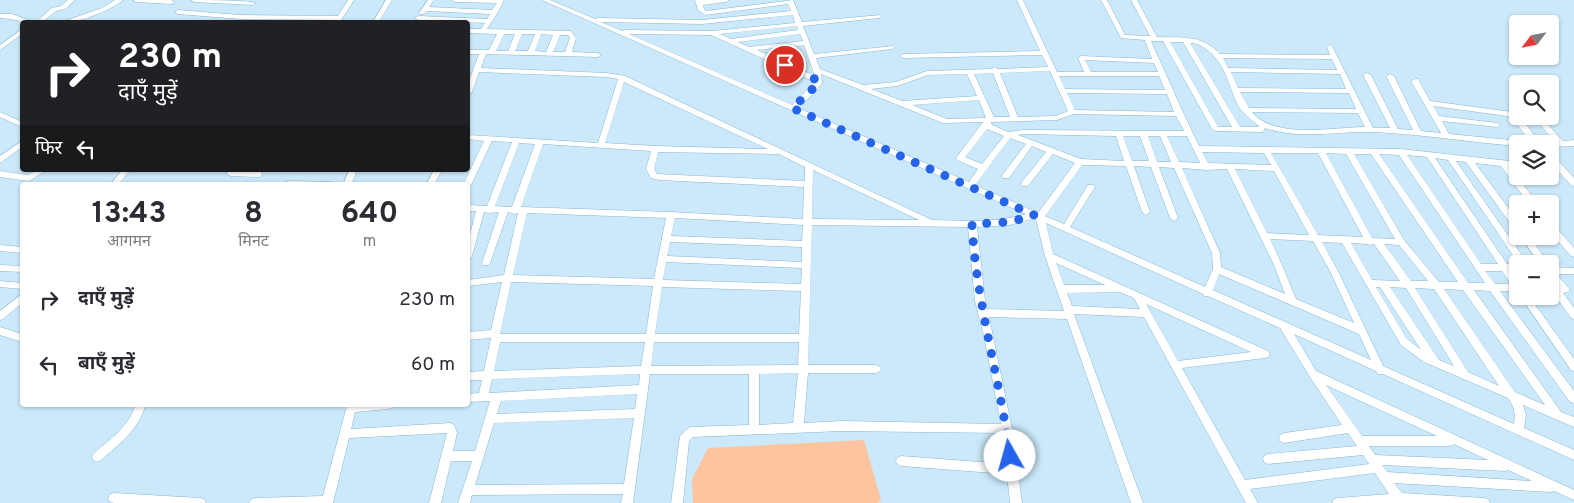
<!DOCTYPE html>
<html lang="hi">
<meta charset="utf-8">
<style>
body{margin:0;font-family:Overpass,"Noto Sans Devanagari",sans-serif;background:#f2f2f3;color:#2b2b33;height:100vh;display:flex;flex-direction:column;font-size:19px;white-space:nowrap}
*{box-sizing:border-box;margin:0}
p{font-size:16px;color:#7c7c81}
.icon{flex:none;width:28px;height:28px;fill:none;stroke:currentColor;stroke-width:2;stroke-linecap:round;stroke-linejoin:round}
.map{position:relative;flex:1;overflow:hidden}
.details{position:absolute;left:20px;top:182px;width:450px;height:225px;display:flex;flex-direction:column;background:#fff;border-radius:5px;box-shadow:0 1px 4px #0004}
.details>*{flex:none}
.guide{position:absolute;left:20px;top:20px;width:450px;height:152px;border-radius:5px;box-shadow:0 1px 4px #0004;background:#202124;color:#fff;overflow:hidden}
.needle{width:32px;rotate:238deg}
.tools{position:absolute;left:1509px;top:15px;display:grid;gap:10px}
.tools a{display:grid;place-items:center;width:50px;height:50px;border-radius:5px;background:#fff;box-shadow:0 1px 4px #0004;font-size:25px}
.pin{position:absolute;display:grid;place-items:center;width:42px;height:42px;color:#fff;margin:-21px;border:2px solid #fff;border-radius:50%;box-shadow:0 1px 5px #0007}
.me{position:absolute;width:55px;margin:-28px;rotate:353deg;stroke-linejoin:round;filter:drop-shadow(0 0 4px #0008)}
.turn{display:flex;align-items:center;gap:18px;height:105px;padding:0 15px;font-size:22px}
.turn .icon{width:65px;height:65px;stroke-width:2.5}
.turn b{display:block;font-size:35px;line-height:42px}
.then{display:flex;align-items:center;height:48px;padding:0 15px;background:#0003;gap:10px;font-size:19px}
.eta{display:flex;justify-content:space-evenly;align-items:center;height:85px;text-align:center}
.eta b{font-size:30px;font-weight:700;line-height:35px}
ul{padding:0;list-style:none}
li{display:flex;align-items:center;gap:15px;height:65px;padding:0 15px}
li div{flex:1}
li b{display:block;font-size:19px}
li em{font-style:normal}
.map>svg:first-child{display:block}
</style>
<div class="map">
<svg width="1574" height="503" viewBox="0 0 1574 503">
<rect width="100%" height="100%" fill="#cce9fb"/>
<polygon fill="#fdc49e" points="864,440 881,500 878,503 693,503 692,479 708,448"/>
<g fill="none" stroke-linecap="round" stroke-linejoin="round">
<g stroke="#87b6d2" stroke-width="1">
<g id="minor">
<polygon points="68,0 75,0 65,9 56,11 42,22 36,22 52,8 61,6"/>
<path d="M115 0H123C111 10 77 24 62 22L102 8Z"/>
<polygon points="133,0 171,0 175,2 172,4 136,2"/>
<path d="M191 0C205 0 246 0 256 3L253 5 194 2Z"/>
<polygon points="348,0 354,0 340,22 334,22 335,20 240,19 178,14 175,12 178,10 240,15 338,16"/>
<polygon points="386,0 392,0 379,22 373,22"/>
<path d="M428 0H434L429 7 492 10 497 3 455 2 452 0H504L498 12 487 29 570 31 572 32 576 38 572 52 598 53 601 55 598 57 486 54 481 68 607 73 625 76 932 220C963 221 996 223 1026 214L542 0H550L595 19 598 18 702 20 791 11 788 4 705 15 698 10 695 0H729L726 2 703 5 704 9 706 11 793 0 802 22 881 15V17L879 18 803 26 814 54 894 46 895 47 892 49 816 58 820 69 863 85 896 82 927 71 992 69 995 67 998 69 1048 67 1042 55 903 58 900 56 903 54 1040 51 1017 0H1023L1057 72H1084L1078 58 1081 56 1152 59 1145 40 1121 38 1101 0H1107L1125 35 1150 36 1131 0H1137L1157 37C1182 38 1201 34 1220 54L1330 55 1327 47 1330 45 1332 46 1373 128H1390L1363 75 1367 73 1371 75 1398 129 1413 130 1386 76 1390 74 1394 76 1421 131 1441 133 1411 81 1415 79H1418L1430 101 1512 112 1522 119 1541 144H1518V146C1468 142 1421 134 1372 132 1336 131 1299 140 1265 128L1263 132H1260L1216 131 1212 129 1163 41H1151L1173 90 1175 92 1174 93 1199 146 1401 149 1518 162V168L1510 167 1538 204H1529L1501 166 1475 163 1518 221V231L1515 230 1466 162 1456 161 1528 264H1519L1448 160 1435 158 1507 264 1518 265V271H1512L1518 279V291H1500L1574 391V403L1570 402 1490 291 1474 290 1561 412 1574 417V427L1523 405 1526 415 1524 428 1574 450V460L1383 374H1378L1376 371 1294 334 1316 371 1574 490V500L1554 491 1551 492 1394 483 1402 493 1484 498 1488 499 1490 503H1332L1334 499 1338 498 1389 494 1375 473 1250 489 1258 503H1246L1144 317 1074 314 1143 503H1131L1067 319 989 317 1012 429 1022 503H1010L1007 474 901 466 897 464 896 461 897 458 901 456 1006 464 1002 433 841 431 693 437 689 441 683 503H671L680 436 687 429 691 427 749 425V374H650L633 503H621L623 494 472 495 470 503H458L472 461H451L441 503H429L447 433 349 438 333 503H249L251 499 255 498 323 496 347 405H393L392 408 388 409 355 412 351 429 450 423 454 425 457 433 453 451H475L490 401 468 402V394L479 393 482 380H468V372L484 371 491 338 468 340V332L491 330 502 282 468 286V280L504 275 518 213 515 214 508 212 490 263 489 265H483L482 263 499 212 489 213 484 212 472 256 471 258 468 259V242L476 211H468V205L487 206 512 142 492 141 471 185 468 188V185H463L484 141 468 139V135L598 143 618 79 607 77 479 72 472 92 468 94V84L479 54H468V50H489L497 34 468 33V29H481L485 23 418 20 415 18 418 16 487 19 490 14 427 11 424 14H420L419 13ZM793 15 795 23 712 31 625 30 622 31 601 22 702 24ZM797 26 798 30 731 39 720 34ZM504 34H515L508 51H496ZM522 34H535L528 51H515ZM541 34 553 35 546 52 535 51ZM629 34 711 35 815 82 792 105ZM800 34 803 41 749 47 738 42ZM560 35H568L570 38 565 52H553ZM1170 42H1183L1232 127H1218ZM1190 43C1200 43 1206 48 1213 55V56C1226 65 1232 98 1241 110 1246 116 1253 121 1259 126L1258 127H1240ZM804 45 815 76 757 50ZM1223 58 1332 59 1337 70 1228 68ZM1085 60 1154 63 1158 72H1091ZM1050 71 1068 111 1056 116 1018 117 1000 73ZM1231 72 1340 74 1346 89 1238 88ZM993 73 1010 117H994L974 74ZM821 74 943 123 983 122 956 158 957 160 978 169 969 182 798 108 813 94 822 83ZM967 74 977 96 902 101 871 89 897 86 928 75ZM1059 76H1159L1165 90 1065 89ZM624 82 768 149 655 146 605 143ZM1240 92 1349 93 1356 109 1249 108ZM1067 93 1167 94 1174 112 1075 110ZM979 100 986 118 947 119 912 105ZM1433 106 1507 116 1516 123 1531 142 1449 134 1442 121 1497 127 1501 125 1497 123 1439 116ZM1252 112 1358 113 1365 127C1334 127 1274 140 1252 112ZM1073 114 1176 116 1184 131 1023 130 1008 132 992 125 991 122 1057 120ZM987 129 1004 136 982 164 965 157ZM1023 134 1116 136 1124 161 1081 159 1018 135ZM1123 136H1140L1149 161H1132ZM1148 136H1160L1171 162H1157ZM1167 136H1187L1200 163 1179 162ZM1010 138 1026 144 1003 174 1002 176 1003 178H1009L1032 146 1046 152 1022 182 1021 184 1022 186H1028L1053 154 1075 163 1038 213 975 185ZM519 143 535 144 512 207 495 206ZM543 144 651 151 646 169 651 178 659 180 804 187 803 219 671 212 521 207ZM658 152 779 154 805 167V181L657 174 654 169ZM1202 152 1264 153 1271 165 1208 163ZM1271 153H1318L1363 237 1318 235ZM1326 153 1346 154 1395 239 1372 238ZM1354 154H1371L1458 282H1439L1404 240ZM1379 154 1399 155 1485 283H1468ZM1407 155 1427 157 1498 264H1481ZM1082 165 1126 166 1142 212 1146 215 1150 212 1134 166 1151 167 1170 218 1174 221 1178 218 1159 167 1174 168 1212 253 1213 269 1205 287 1070 227 1095 187 1094 185H1088L1064 224 1045 216ZM1182 168 1206 170 1227 169 1274 265 1285 294 1221 267 1220 253ZM1235 169 1274 171 1309 235 1267 233ZM813 170 919 220 812 219ZM527 213 666 218 654 279 513 275ZM675 218 803 225 802 241 671 236ZM1034 218 1036 219 1045 256 1064 311 987 309 985 301 977 227 1010 225ZM1046 223 1203 294 1204 296H1208L1280 328 1310 377 1342 425 1284 433 1280 435 1279 438 1280 441 1284 443 1348 433 1357 446 1268 454 1264 456 1263 459 1264 462 1268 464 1363 455 1369 464 1245 480 1182 368 1265 358 1268 357 1270 354 1268 351 1053 254ZM812 225 968 227 975 301 984 336 1001 424 841 421 804 423 808 373H876L879 372 881 369 879 366 876 365H808ZM1270 239 1313 241 1330 271 1354 323 1296 299 1282 265ZM670 242 802 247V262L667 256ZM1322 242 1342 243 1401 345 1424 362 1508 398C1514 407 1516 413 1514 424L1383 366 1338 271ZM1351 243 1367 244 1370 245 1374 244 1400 281 1372 280ZM1384 244 1399 245 1428 281H1411ZM666 262 802 268 801 284 663 280ZM1056 263 1105 285H1064ZM1485 271H1502L1511 284H1495ZM1219 274 1359 334 1371 360 1213 290ZM511 282 653 286 646 334H500ZM662 287 801 291 799 334H655ZM1376 287H1380L1421 350 1407 339ZM1390 287 1406 288 1454 366 1439 360ZM1415 288 1434 289 1499 386 1468 372ZM1444 289 1463 290 1545 405 1515 392ZM1120 292 1134 298 1140 309 1072 306 1067 293ZM1146 304 1251 352 1178 361ZM500 342H645L641 366 494 371ZM654 342H799L798 365 651 366ZM798 373 793 423 759 425V374ZM640 374 639 385 489 393 492 379ZM1326 385 1437 436H1362ZM637 394 635 409 497 414 501 401ZM634 418 624 484 475 485 494 423ZM1454 444 1488 460 1375 455 1369 446H1450ZM1382 465 1505 471 1508 470 1532 481 1387 472Z"/>
<path d="M0 14H12L33 22C22 23 12 18 0 18Z"/>
<polygon points="22,29 22,34 0,50 0,45"/>
<polygon points="0,112 22,122 22,127 0,117"/>
<polygon points="1532,116 1540,116 1563,141 1574,140 1574,146 1550,147 1550,144 1546,144 1547,142 1555,141"/>
<polygon points="22,141 22,147 0,163 0,156"/>
<polygon points="1550,154 1553,155 1574,178 1574,186 1571,185 1550,162"/>
<polygon points="37,170 47,170 29,181 0,177 0,171 28,175"/>
<polygon points="122,170 130,170 118,185 110,185"/>
<polygon points="225,170 259,171 263,174 259,177 231,176 228,175"/>
<polygon points="349,170 357,170 351,185 343,185"/>
<polygon points="434,170 442,170 434,185 426,185"/>
<polygon points="289,181 331,182 335,185 286,185 286,182"/>
<polygon points="1550,223 1553,224 1574,248 1574,257 1571,256 1550,232"/>
<polygon points="1520,236 1529,236 1549,264 1540,264"/>
<polygon points="0,245 22,247 22,253 0,251"/>
<polygon points="0,265 22,266 22,272 0,271"/>
<polygon points="1550,267 1574,268 1574,274 1557,274 1570,290 1568,292 1563,293 1574,308 1574,319 1571,318 1551,290 1553,288 1557,287 1550,277"/>
<polygon points="0,281 22,283 22,289 0,287"/>
<polygon points="22,294 22,303 3,319 0,320 0,311"/>
<polygon points="1520,296 1529,296 1574,359 1574,371 1571,370"/>
<polygon points="0,327 22,334 22,342 0,335"/>
<path d="M135 405H145C140 429 118 445 101 460L97 462 93 460 92 457 93 454C108 441 131 425 135 405Z"/>
<polygon points="114,493 200,498 204,499 206,503 114,503 110,502 108,498 110,494"/>
</g>
</g>
<use href="#minor" fill="#fff" fill-rule="evenodd"/>
</g>
<g fill="none" stroke-linecap="round" stroke-linejoin="round">
<path stroke="#2563eb" stroke-width="9" stroke-dasharray="0 16.2" d="M785 65 819 81 810 92 792 108 1034 215 1010 222 972 224C976 303 1000 378 1010 456"/>
</g>
</svg>
<div class="tools">
<a><svg class="needle" viewBox="-14 -14 28 28"><path d="M0-13l5 13h-10z" fill="#e53935"/><path d="M0 13l5-13h-10z" fill="#7c7c81"/></svg></a>
<a><svg class="icon" aria-label="search" viewBox="0 0 24 24"><circle cx="10" cy="10" r="6"/><path d="M15 15l6 6"/></svg></a>
<a><svg class="icon" aria-label="layers" viewBox="0 0 24 24"><path d="M12 4l9 5-9 5-9-5zM3 14l9 5 9-5"/></svg></a>
<a>+</a>
<a>−</a>
</div>
<div class="pin" style="left:785px;top:65px;background:#d93025"><svg class="icon" aria-label="arrive" viewBox="0 0 24 24"><path d="M6 21V4h12l-3 4 3 4H6"/></svg></div>
<svg class="me" style="left:1010px;top:456px" viewBox="-20 -20 40 40"><circle r="19" fill="#fff"/><path d="M0-13L10 11 0 6-10 11z" fill="#2563eb"/></svg>
<div class="guide">
<div class="turn"><svg class="icon" aria-label="right" viewBox="0 0 24 24"><path d="M7 20v-9h11M14 6l5 5-5 5"/></svg><div><b>230 m</b>दाएँ मुड़ें</div></div>
<div class="then">फिर<svg class="icon" aria-label="left" viewBox="0 0 24 24"><path d="M17 20v-9H6M10 6l-5 5 5 5"/></svg></div>
</div>
<section class="details">
<div class="eta">
<div><b>13:43</b><p>आगमन</p></div>
<div><b>8</b><p>मिनट</p></div>
<div><b>640</b><p>m</p></div>
</div>
<ul>
<li><svg class="icon" aria-label="right" viewBox="0 0 24 24"><path d="M7 20v-9h11M14 6l5 5-5 5"/></svg><div><b>दाएँ मुड़ें</b></div><em>230 m</em></li>
<li><svg class="icon" aria-label="left" viewBox="0 0 24 24"><path d="M17 20v-9H6M10 6l-5 5 5 5"/></svg><div><b>बाएँ मुड़ें</b></div><em>60 m</em></li>
</ul>
</section>
</div>
